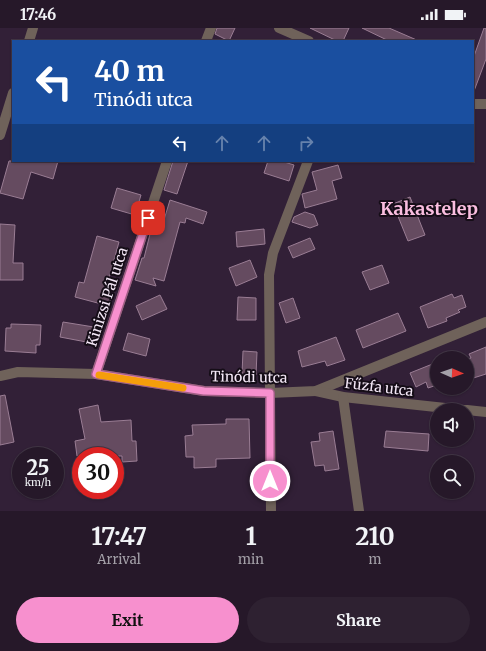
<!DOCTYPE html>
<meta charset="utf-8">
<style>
body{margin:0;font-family:Merriweather,serif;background:#2e2131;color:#f1f3f6;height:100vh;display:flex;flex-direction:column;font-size:15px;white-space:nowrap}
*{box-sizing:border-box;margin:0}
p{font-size:13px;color:#a4a0a8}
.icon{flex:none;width:22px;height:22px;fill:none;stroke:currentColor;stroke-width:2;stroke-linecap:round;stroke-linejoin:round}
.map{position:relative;height:483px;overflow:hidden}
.drawer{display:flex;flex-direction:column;background:#261829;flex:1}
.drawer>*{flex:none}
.top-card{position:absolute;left:12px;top:12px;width:462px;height:122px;border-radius:0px;box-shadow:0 1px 3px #0004,0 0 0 1px #423746;background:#1a4fa0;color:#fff;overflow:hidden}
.needle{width:26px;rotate:92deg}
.tools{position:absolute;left:430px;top:323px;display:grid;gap:8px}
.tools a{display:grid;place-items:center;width:44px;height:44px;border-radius:50%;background:#261829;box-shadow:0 1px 3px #0004,0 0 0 1px #423746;font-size:20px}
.speed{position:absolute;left:12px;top:419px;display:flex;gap:8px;font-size:20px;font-weight:700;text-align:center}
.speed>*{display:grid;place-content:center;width:52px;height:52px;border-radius:50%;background:#261829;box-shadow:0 1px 3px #0004,0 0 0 1px #423746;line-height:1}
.speed small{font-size:10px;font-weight:400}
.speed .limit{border:6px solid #d22;background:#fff;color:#111}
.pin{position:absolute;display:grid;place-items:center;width:34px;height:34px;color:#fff;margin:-17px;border-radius:8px;box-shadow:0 2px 6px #0006}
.me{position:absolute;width:44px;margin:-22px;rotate:0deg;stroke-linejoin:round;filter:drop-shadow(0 0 3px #0008)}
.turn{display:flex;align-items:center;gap:14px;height:84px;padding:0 16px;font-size:18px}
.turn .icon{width:52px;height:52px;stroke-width:2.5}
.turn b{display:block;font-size:28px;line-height:34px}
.lanes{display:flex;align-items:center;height:38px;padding:0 16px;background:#0003;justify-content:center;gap:20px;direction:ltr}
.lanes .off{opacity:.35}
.eta{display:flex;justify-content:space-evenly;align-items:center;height:68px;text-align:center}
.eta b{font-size:24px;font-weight:700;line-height:28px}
.cta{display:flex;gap:8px;margin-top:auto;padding:8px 16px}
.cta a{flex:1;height:46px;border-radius:24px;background:#f790ce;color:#111;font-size:16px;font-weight:700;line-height:46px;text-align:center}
.cta a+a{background:#2e2131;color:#f1f3f6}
.status{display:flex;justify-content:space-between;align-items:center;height:28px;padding:0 20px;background:#261829;direction:ltr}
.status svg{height:11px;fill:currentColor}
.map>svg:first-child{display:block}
</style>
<div class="status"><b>17:46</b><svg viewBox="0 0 49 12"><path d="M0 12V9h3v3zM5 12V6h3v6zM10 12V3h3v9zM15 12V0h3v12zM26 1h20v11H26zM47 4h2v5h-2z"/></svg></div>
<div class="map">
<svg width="486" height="483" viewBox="0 0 486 483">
<rect width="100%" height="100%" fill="#322037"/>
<g fill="#654b60" stroke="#9a7d94">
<polygon points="217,0 235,0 229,13 215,6"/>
<polygon points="310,0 349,0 343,13 337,13"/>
<polygon points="362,0 389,0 419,13 389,13"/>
<polygon points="484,0 486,0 486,31 474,63 473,63 473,31"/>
<polygon points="9,133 58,133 53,151 31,144 23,171 0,165"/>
<polygon points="173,133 188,133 177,166 164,162"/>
<polygon points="268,133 281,133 294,137 289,153 264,145"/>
<polygon points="338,137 342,150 332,153 337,171 305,180 302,166 317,162 312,144"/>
<polygon points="117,160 141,167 135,187 111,180"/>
<polygon points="410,169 425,207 408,213 393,176"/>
<polygon points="170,172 207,184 203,196 186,190 185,195 180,194 164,253 153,250 156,258 135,252 142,230 144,230 151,202 160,205"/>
<polygon points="305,184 314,187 318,197 310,200 292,194 294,189"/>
<polygon points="0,196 15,197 13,235 23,235 23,252 0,252"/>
<polygon points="264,201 265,216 237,219 236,204"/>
<polygon points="97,208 119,214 106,261 113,263 109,278 75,269 79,254 84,255"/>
<polygon points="310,210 315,221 293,230 288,219"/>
<polygon points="250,232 257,249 236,258 229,240"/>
<polygon points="382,237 389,255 370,262 362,244"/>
<polygon points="452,266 454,270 462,267 466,279 458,282 460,284 446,290 447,293 428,300 420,279"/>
<polygon points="160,267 167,281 142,292 136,278"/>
<polygon points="238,269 256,270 256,292 237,292"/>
<polygon points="293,270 300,290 286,295 279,275"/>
<polygon points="398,285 406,303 363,320 356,302"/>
<polygon points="63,294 100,300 97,316 60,309"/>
<polygon points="11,296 41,297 40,317 36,317 36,325 5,323 6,300 11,300"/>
<polygon points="128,305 150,311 146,328 123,322"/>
<polygon points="336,309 345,332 327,338 325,333 302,339 298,323"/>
<polygon points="486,319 486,346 467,352 467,331 471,330 469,326"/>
<polygon points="243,323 257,324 256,347 242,346"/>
<polygon points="435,335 437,341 437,357 428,360 426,354 416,359 410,345"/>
<polygon points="5,367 14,414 0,417 0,368"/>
<polygon points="98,377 101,394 131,392 132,413 136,413 137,433 122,434 122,428 77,428 75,413 85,411 79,381"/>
<polygon points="226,391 249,391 250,430 216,431 216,439 194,440 194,429 186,429 185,408 193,407 192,397 226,396"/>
<polygon points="333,403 339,441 325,443 324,437 315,438 311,414 320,413 319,405"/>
<polygon points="386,403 429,406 428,423 384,419"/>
</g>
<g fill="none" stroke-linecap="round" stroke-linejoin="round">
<g stroke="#6f625a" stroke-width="10">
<polyline points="279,0 309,13"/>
<polyline points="29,13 33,0"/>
<polyline points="206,13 211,0"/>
<polyline points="473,76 486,76"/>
<polyline points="0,107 13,65"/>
<polyline points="96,346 167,133"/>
<polyline points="0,348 18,344 96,346 204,363 270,365 316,363 486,294"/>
<polyline points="316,363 343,369 464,382"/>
<polyline points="343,369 359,483"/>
<polyline points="467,382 486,384"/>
<polyline points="271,483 269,247 273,225 308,133"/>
</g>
</g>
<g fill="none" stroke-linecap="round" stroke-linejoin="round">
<g stroke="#a15e86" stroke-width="10">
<polyline id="route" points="148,190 96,346 204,363 270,365 270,453"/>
</g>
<use href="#route" stroke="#f790ce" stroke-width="7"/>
<polyline stroke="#f59e0b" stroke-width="7" points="99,347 183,360"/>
</g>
<g text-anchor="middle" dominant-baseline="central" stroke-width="4" stroke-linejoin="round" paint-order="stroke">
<g font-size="14" fill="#f4e8f7" stroke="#150d17">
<text transform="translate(107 269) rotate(-72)">Kinizsi Pál utca</text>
<text transform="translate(249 349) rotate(1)">Tinódi utca</text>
<text transform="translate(379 359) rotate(7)">Fűzfa utca</text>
</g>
<g font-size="18" font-weight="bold" fill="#fabee0" stroke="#150d17">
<text x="429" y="180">Kakastelep</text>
</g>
</g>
</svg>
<div class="tools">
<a><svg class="needle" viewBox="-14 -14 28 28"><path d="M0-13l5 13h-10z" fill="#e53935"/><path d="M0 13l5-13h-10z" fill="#a4a0a8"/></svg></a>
<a><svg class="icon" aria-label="sound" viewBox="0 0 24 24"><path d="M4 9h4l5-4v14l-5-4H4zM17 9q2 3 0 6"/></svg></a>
<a><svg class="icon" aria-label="search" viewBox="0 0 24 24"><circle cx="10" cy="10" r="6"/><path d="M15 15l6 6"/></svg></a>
</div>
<div class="speed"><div>25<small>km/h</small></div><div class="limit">30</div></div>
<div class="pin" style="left:148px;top:190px;background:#d93025"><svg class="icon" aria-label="arrive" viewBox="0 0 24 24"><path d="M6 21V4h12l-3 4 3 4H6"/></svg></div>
<svg class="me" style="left:270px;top:453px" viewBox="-20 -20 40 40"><circle r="17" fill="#f790ce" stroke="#fff" stroke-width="3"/><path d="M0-11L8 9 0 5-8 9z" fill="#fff"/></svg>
<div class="top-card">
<div class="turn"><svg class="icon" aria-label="left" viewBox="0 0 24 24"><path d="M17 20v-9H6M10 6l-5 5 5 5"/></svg><div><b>40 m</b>Tinódi utca</div></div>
<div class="lanes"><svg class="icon" aria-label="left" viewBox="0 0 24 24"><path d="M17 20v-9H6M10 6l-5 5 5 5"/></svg><svg class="icon off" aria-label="ahead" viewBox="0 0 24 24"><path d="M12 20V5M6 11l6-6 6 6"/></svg><svg class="icon off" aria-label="ahead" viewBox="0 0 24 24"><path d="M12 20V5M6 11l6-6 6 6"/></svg><svg class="icon off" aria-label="right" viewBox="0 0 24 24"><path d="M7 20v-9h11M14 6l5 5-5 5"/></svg></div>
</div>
</div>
<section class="drawer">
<div class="eta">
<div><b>17:47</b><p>Arrival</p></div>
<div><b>1</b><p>min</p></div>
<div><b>210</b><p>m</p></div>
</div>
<div class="cta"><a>Exit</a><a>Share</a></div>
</section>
